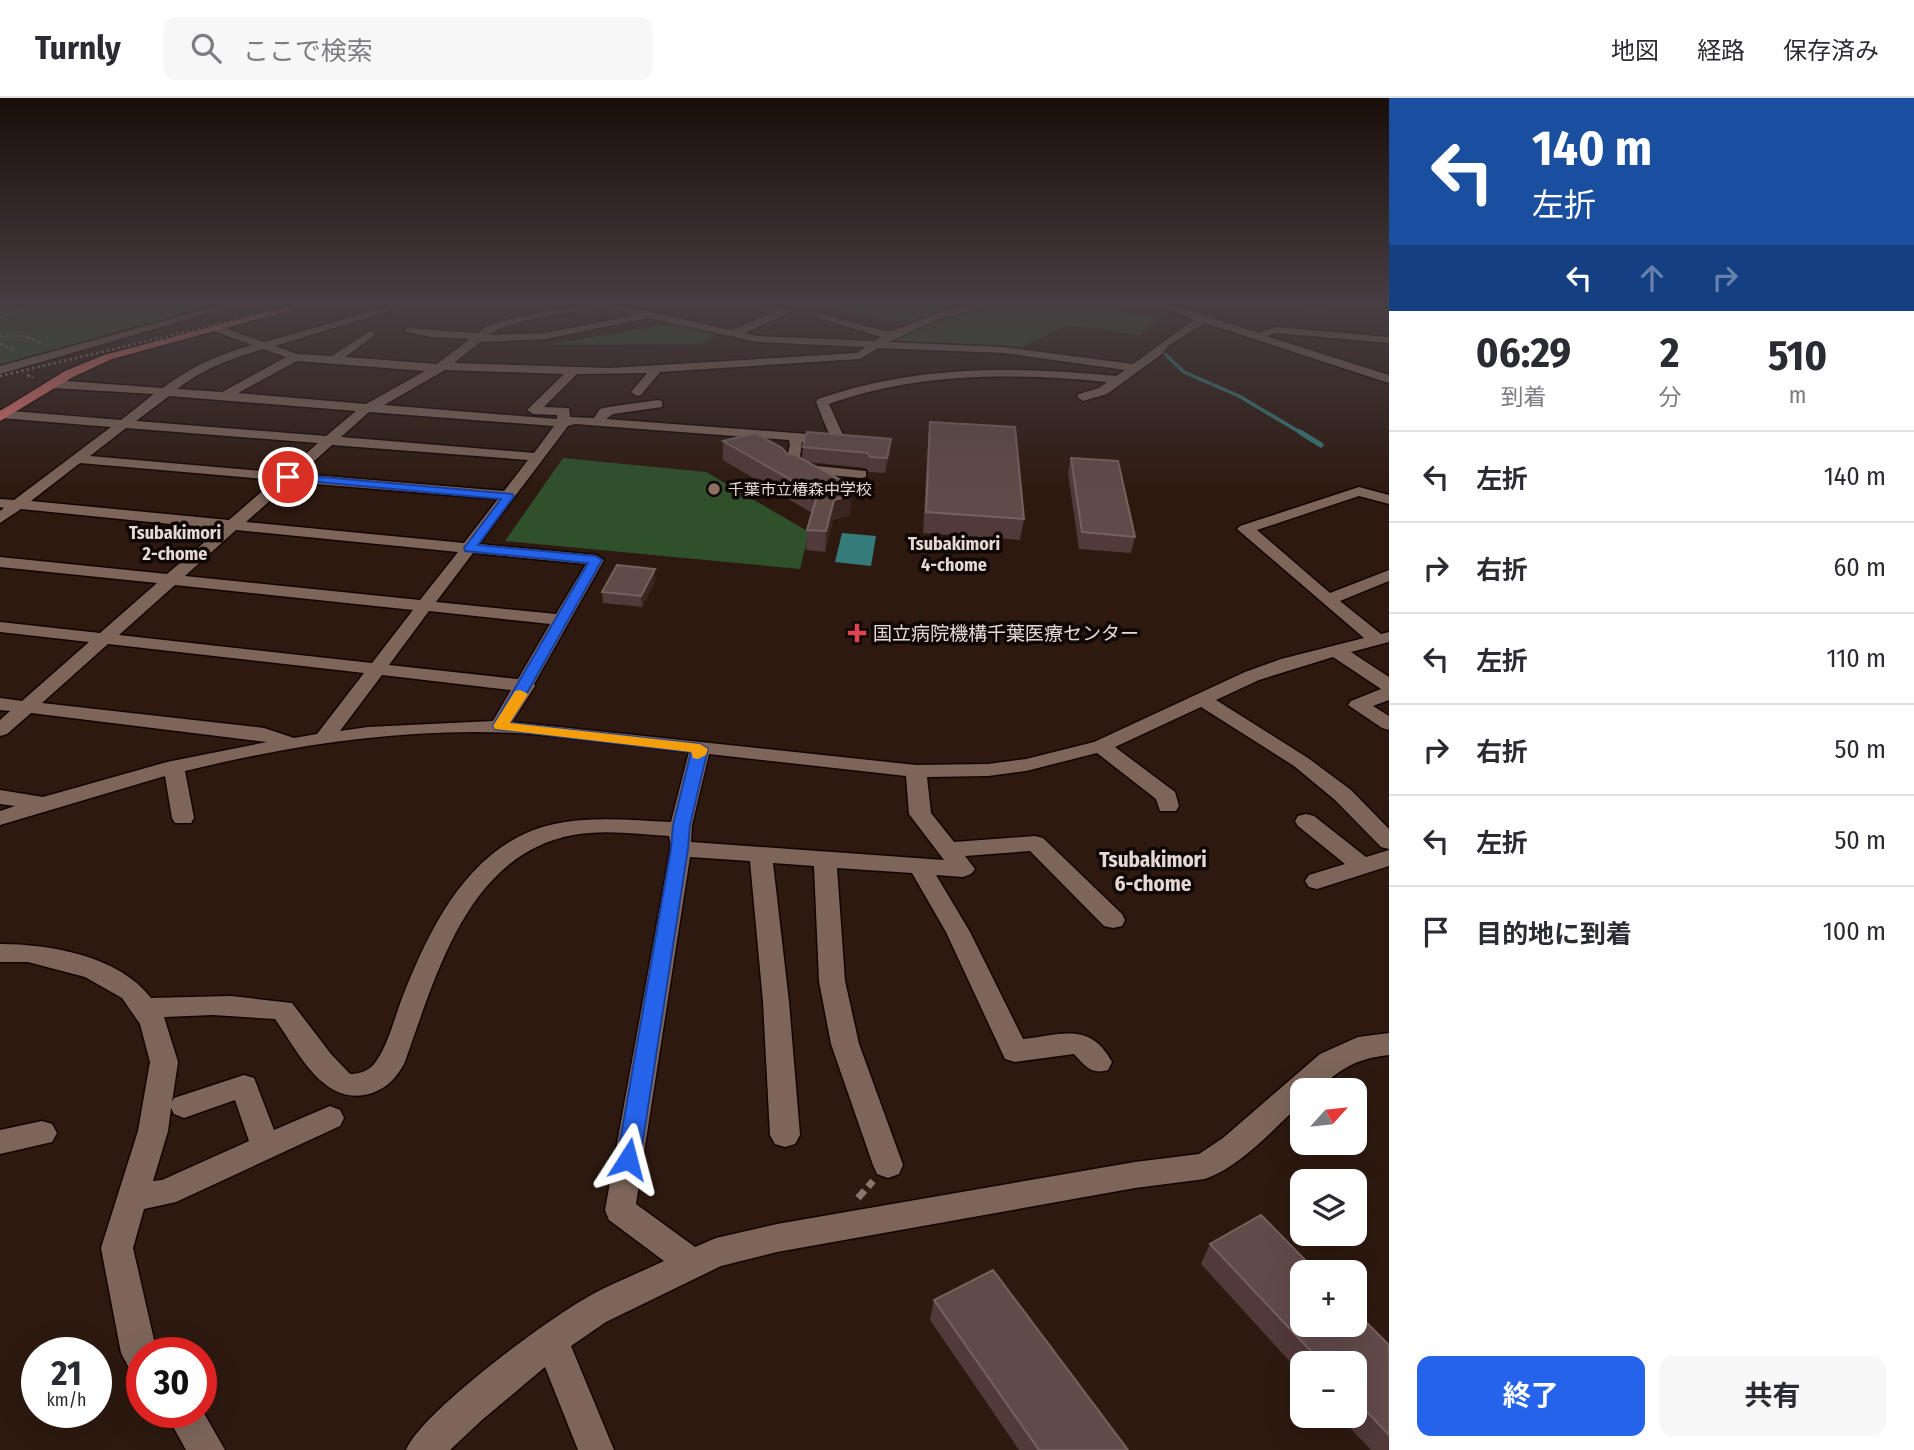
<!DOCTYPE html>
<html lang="ja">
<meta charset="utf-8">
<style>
body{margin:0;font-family:"Fira Sans Condensed","Noto Sans JP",sans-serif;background:#f7f7f7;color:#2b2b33;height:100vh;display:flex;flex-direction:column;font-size:26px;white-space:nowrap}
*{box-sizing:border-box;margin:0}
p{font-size:23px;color:#7c7c81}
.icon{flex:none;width:38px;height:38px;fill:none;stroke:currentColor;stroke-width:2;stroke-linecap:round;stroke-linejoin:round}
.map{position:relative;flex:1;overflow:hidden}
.sheet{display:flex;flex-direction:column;background:#fff;width:525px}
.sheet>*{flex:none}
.guide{background:#1a4fa0;color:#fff;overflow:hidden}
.needle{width:46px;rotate:63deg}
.fabs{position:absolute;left:1290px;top:980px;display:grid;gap:14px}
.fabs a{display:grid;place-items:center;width:77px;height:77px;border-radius:14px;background:#fff;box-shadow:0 7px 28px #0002;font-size:35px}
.speed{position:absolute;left:21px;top:1239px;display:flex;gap:14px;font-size:35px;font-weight:700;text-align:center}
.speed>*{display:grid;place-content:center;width:91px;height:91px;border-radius:50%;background:#fff;box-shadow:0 7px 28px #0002;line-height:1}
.speed small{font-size:18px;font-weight:400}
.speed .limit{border:10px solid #d22;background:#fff;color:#111}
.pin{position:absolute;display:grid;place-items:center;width:60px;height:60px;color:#fff;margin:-30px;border:4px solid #fff;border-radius:50%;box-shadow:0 2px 7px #0007}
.me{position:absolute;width:77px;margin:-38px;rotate:9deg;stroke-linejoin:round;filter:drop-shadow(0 0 5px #0008)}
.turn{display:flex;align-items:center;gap:24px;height:147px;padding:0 28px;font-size:32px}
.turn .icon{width:91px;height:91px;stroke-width:2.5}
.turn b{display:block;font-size:49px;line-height:60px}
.lanes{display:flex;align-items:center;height:66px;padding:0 28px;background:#0003;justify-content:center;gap:35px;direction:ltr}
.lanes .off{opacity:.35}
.eta{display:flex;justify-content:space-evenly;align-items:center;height:119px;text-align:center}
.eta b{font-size:42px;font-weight:700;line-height:49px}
.primary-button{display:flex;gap:14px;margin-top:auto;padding:14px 28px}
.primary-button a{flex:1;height:80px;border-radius:14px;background:#2563eb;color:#fff;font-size:28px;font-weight:700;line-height:80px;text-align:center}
.primary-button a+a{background:#f7f7f7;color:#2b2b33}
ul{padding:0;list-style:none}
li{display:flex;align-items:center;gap:21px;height:91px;padding:0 28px;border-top:2px solid #e1e1e2}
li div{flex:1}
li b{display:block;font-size:26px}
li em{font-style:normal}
header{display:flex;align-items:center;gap:42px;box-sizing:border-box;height:98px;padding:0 35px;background:#fff;border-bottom:2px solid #e1e1e2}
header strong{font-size:33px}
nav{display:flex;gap:38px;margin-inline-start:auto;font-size:24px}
.search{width:490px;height:63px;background:#f7f7f7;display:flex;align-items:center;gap:18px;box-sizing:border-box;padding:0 24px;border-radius:14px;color:#7c7c81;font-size:26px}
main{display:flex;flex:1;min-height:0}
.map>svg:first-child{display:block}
</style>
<header>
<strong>Turnly</strong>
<div class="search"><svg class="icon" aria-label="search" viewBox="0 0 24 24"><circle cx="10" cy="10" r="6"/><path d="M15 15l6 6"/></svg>ここで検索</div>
<nav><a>地図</a><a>経路</a><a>保存済み</a></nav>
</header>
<main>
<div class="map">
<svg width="1389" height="1352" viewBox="0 0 1389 1352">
<rect width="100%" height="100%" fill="#2d1910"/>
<g fill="#2e512c">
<polygon points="0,206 214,206 0,267"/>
<polygon points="844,206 972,208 1007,206 1028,210 1109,212 1160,220 1140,237 1068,227 1018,251 884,245 920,226 834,211"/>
<polygon points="675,225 713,233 714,237 702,246 547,247"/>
<polygon points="563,360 706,374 809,434 800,471 505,443"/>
</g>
<polygon fill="#347b7a" points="842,435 876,438 871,468 835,464"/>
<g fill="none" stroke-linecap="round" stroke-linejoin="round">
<polyline stroke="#347b7a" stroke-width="3.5" points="1165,256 1184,274 1239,298 1303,336"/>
<polyline stroke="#347b7a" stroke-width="5" points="1300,334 1321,347"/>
<g stroke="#140401" stroke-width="3">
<g id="minor">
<polygon points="225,206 240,206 0,276 0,268"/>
<path d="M398 206H413L275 248 297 256 332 258 370 233 375 236 374 238 345 259 437 266 470 241 432 239 406 234V230L478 235 487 228 510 221 586 206H613L731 232 776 214 744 206H764L793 213 744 235 757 238 874 243 881 239 816 219 821 216 889 234 948 211 972 206H990L989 208 939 221 889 244 1003 249 1133 266C1154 251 1173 236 1195 222L1152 206H1166L1259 235 1276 229 1389 239V245L1276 235 1266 238 1389 277V285L1205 225 1169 247 1162 256 1107 296 1083 303 1077 299 1079 296 1099 290 1107 284C1014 275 919 274 829 306L844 339 842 342 821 345 802 344 799 366 866 373V379L861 380 786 373 784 370 790 347 789 342 575 326 568 328 479 446 596 457 604 462 534 586 535 588 512 624 916 667 988 666 1026 661 1094 644 1245 574 1281 561 1364 540 1237 431 1240 428 1359 389 1389 397V406L1359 398 1257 432 1330 495 1389 472V483L1340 503 1381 536 1389 534V544L1351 554 1389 579V602L1373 608 1389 618V632L1382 630 1348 607 1351 603 1381 591 1333 559 1259 582 1216 602 1308 660 1351 692 1389 731V751L1381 749 1335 702 1294 668 1201 609 1115 649 1175 694 1179 708 1176 713H1160L1156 701 1097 655 1026 673 988 678 927 679 931 715 954 744 1035 738 1043 740 1122 816 1125 822 1122 828 1113 830 1104 828 1030 753 965 758 975 771 971 776 963 779 936 777 970 834 1023 941C1061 937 1090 923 1112 964L1108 972C1091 977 1085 968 1074 956L1015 964 1005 961 946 834 912 775 837 770 845 883 859 946 903 1067 899 1076 888 1080 877 1076 873 1067 831 946 819 883 814 768 773 765 789 904 800 1037 795 1046 785 1049 775 1046 770 1037 763 904 750 763 690 759 636 1106 695 1149 716 1140 777 1126 1135 1064 1199 1056 1223 1040 1320 956 1358 939 1389 935V957C1355 961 1342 970 1317 992H1302V1005C1273 1031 1242 1068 1205 1081L1135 1090 777 1154 721 1168 606 1224 571 1248 614 1352H578L545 1269 482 1322 450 1352H406C421 1315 543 1225 581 1203 607 1187 637 1176 664 1163L609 1122 605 1112 671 748 669 738C638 736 604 731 573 737 466 757 436 879 404 966 396 980 388 989 372 995 324 1011 298 953 275 921L213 917 164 919 178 964 172 1004 174 1000 244 977 254 980 274 1032 330 1008 340 1012 344 1020 340 1028 176 1104 144 1111 133 1150 157 1255H142V1277L130 1272 121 1255 101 1150 138 1033 150 964 140 926 122 900 85 879 28 864H0V846C50 846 119 858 151 900L231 898 292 905 331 956 350 976C361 976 371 972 377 962 388 946 394 922 401 903 426 839 459 767 524 736 569 715 623 722 671 724L689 654C636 648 583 640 530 636 416 628 295 646 185 673L194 720 191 725H175L172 720 165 678 0 727V713L15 708 0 706V692L43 699 167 664 267 644 31 615 7 636 0 638V622L10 613 0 612V600L22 603 89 544 0 534V524L100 535 157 485 0 469V459L167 476 220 431 21 411 0 425V413L4 410 0 409V401L14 402 111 329 0 320V312L121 322 154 296 52 290 46 286 52 282 163 290C192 268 218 257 252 247L211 232V228H219L264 244ZM600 209 635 217 546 235 489 237C509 221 573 215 600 209ZM648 220 757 244 865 249 857 255 610 270 454 265 480 244 546 241ZM878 250 1003 255 1125 272 1116 278C1015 268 915 267 818 301L816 304 829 336 821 337 606 321 613 316 662 309V303L658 302 608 309 600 311 594 320 570 319 569 310 544 309 577 276 647 275 631 294 637 298 641 297 660 274 860 261ZM263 251 286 259 222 294 177 291C204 270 231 261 263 251ZM297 263 425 273 366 306 238 295ZM445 272 564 276 527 312 533 316 557 317V321L384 307ZM169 298 356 313 326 338 136 323ZM369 314 554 328 534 355 341 339ZM126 330 318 345 284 375 90 358ZM332 347 528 362 504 393 300 376ZM80 365 275 382 229 422 31 403ZM291 384 498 401 464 445 246 424ZM236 432 458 454 420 502 185 478ZM473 455 586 466 556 516 436 504ZM175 487 413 512 372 565 119 537ZM429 513 550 526 518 581 389 567ZM108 546 364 575 317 636 294 640 264 630 42 605ZM382 577 511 592 493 623 368 629 340 633ZM709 656 906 678 909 716 944 762 691 744 692 727ZM235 1002 249 1043 162 1082 153 1083 168 1033 171 1010 174 1016 184 1020Z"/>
<polygon points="1262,206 1329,206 1330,209 1325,212 1267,209"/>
<polygon points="1306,716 1314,718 1366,759 1389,752 1389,768 1317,791 1309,789 1305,783 1309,777 1345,766 1298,728 1295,723 1298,718"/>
<polygon points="42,1023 52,1026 57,1035 52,1044 0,1056 0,1032"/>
<polygon points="201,1310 225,1352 186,1352 165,1314 201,1314"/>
</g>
</g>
<g stroke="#140401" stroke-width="3">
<polygon id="highway" points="298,206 313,206 112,261 73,279 0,323 0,313 65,273 104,257"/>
</g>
<g stroke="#88776f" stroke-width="2.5" stroke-dasharray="3.5 2" stroke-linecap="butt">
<polyline points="0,220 35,206"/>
<polyline points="0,238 24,238 42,245"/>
<polyline points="0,246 15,252"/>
</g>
<polyline stroke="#88776f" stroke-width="7" stroke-dasharray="10 5" stroke-linecap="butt" points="858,1100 873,1083"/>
<use href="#minor" fill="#7d655a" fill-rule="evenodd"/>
<use href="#highway" fill="#df726d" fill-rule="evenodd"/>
<polyline stroke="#9f8f88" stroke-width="2.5" stroke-dasharray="2 3.5" stroke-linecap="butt" points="0,278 304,206"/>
<polyline stroke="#88776f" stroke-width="2.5" stroke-dasharray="3.5 2" stroke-linecap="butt" points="27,277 33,280"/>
</g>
<g fill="#513a39">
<polygon points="930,324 1024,421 1020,442 923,435 928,343"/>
<polygon points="723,343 787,356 802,361 803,349 890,355 885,375 869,374 866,370 808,364 848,386 847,395 851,397 850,417 833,422 825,454 806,452 807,432 812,415 723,362"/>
<polygon points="1071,360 1135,439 1131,455 1079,451 1068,375"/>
<polygon points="655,483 642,509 603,505 602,494"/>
<polygon points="1210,1146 1389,1247 1389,1352 1371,1352 1339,1318 1354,1318 1354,1265 1302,1265 1302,1277 1201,1166"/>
<polygon points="934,1202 1128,1352 1019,1352 930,1222"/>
</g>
<g fill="#3c2621">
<polygon points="891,341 890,355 885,375 887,360"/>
<polygon points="848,386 847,398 851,397 850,417 833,422 825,454 826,433 837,389"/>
<polygon points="818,394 813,415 814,395"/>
<polygon points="655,471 655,483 642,509 641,498"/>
</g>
<g fill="#614b49" stroke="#76615e" stroke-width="2">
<polygon points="930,324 1015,329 1024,421 926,414"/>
<polygon points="807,334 891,341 887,360 870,359 868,355 803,349"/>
<polygon points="755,335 782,350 787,356 795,357 848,386 837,389 851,397 834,402 826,433 807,432 818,394 814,395 723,343"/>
<polygon points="1071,360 1118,363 1135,439 1082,434"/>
<polygon points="617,467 655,471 641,498 602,494"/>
<polygon points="1261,1117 1317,1174 1302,1174 1302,1227 1354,1227 1354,1212 1389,1247 1389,1337 1354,1300 1354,1265 1322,1265 1210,1146"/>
<polygon points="993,1172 1128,1352 1039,1352 934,1202"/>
</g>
<linearGradient id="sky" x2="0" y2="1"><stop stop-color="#190e09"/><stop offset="0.52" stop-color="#463e42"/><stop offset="1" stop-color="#463e42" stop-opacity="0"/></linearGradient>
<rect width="1389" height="395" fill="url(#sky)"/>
<polygon fill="#2563eb" stroke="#184099" stroke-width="2" points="288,376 512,396 514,398 478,447 596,458 602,462 510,625 700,646 708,651 690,727 688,751 640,1061 636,1067 628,1070 620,1067 617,1061 671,751 673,727 691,654 495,631 493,628 588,465 465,453 464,450 501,401 285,381 285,377"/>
<polygon fill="#f59e0b" points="520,592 528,596 510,625 700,646 708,651 706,657 698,661 693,660 691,654 495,631 493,628 515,593"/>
<circle fill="#8d6e63" stroke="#0f0704" stroke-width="2.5" cx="714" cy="391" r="7"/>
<path fill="#e0444e" stroke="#0f0704" stroke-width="2.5" d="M853.5 524.5h7v7h7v7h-7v7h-7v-7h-7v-7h7z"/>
<g text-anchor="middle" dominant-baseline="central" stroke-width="7" stroke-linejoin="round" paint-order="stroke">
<g font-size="16" fill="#e6d8d2" stroke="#0f0704" text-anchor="start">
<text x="728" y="391">千葉市立椿森中学校</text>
</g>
<g font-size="18" font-weight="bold" fill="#e6d8d2" stroke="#0f0704">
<text x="175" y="435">Tsubakimori<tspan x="175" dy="21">2-chome</tspan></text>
<text x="954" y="446">Tsubakimori<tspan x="954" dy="21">4-chome</tspan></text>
</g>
<g font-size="19" fill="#e6d8d2" stroke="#0f0704" text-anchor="start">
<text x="873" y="535">国立病院機構千葉医療センター</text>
</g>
<g font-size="21" font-weight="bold" fill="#e6d8d2" stroke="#0f0704">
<text x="1153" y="762">Tsubakimori<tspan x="1153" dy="24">6-chome</tspan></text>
</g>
</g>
</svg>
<div class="fabs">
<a><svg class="needle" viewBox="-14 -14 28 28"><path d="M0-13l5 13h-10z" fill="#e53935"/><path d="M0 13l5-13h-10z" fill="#7c7c81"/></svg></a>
<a><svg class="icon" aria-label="layers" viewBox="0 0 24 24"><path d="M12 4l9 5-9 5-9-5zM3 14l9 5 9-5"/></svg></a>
<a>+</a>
<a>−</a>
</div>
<div class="speed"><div>21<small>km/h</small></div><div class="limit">30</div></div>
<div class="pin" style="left:288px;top:379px;background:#d93025"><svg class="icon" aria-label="arrive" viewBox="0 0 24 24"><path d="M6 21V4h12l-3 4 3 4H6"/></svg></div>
<svg class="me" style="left:628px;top:1061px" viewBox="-20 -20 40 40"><path d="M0-17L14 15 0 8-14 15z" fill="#2563eb" stroke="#fff" stroke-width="4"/></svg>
</div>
<section class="sheet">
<div class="guide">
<div class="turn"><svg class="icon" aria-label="left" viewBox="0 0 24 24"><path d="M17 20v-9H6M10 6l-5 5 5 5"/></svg><div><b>140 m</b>左折</div></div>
<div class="lanes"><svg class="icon" aria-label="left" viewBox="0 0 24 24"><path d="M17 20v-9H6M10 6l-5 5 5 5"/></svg><svg class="icon off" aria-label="ahead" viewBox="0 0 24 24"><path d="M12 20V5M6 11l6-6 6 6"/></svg><svg class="icon off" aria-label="right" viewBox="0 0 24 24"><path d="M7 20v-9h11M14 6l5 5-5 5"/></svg></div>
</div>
<div class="eta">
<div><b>06:29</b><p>到着</p></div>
<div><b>2</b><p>分</p></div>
<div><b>510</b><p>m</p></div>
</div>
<ul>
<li><svg class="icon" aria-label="left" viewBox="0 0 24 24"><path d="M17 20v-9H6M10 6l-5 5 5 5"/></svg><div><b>左折</b></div><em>140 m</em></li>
<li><svg class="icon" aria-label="right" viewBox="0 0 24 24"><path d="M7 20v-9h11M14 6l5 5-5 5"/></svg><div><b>右折</b></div><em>60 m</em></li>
<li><svg class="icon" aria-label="left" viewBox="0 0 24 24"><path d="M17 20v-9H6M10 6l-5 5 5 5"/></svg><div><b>左折</b></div><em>110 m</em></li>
<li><svg class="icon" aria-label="right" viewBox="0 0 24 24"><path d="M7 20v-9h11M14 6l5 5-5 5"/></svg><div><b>右折</b></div><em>50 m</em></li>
<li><svg class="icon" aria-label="left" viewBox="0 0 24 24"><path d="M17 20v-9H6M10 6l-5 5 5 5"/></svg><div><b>左折</b></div><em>50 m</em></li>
<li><svg class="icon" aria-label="arrive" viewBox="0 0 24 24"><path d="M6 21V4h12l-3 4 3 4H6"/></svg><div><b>目的地に到着</b></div><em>100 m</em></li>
</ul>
<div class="primary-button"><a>終了</a><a>共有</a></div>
</section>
</main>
